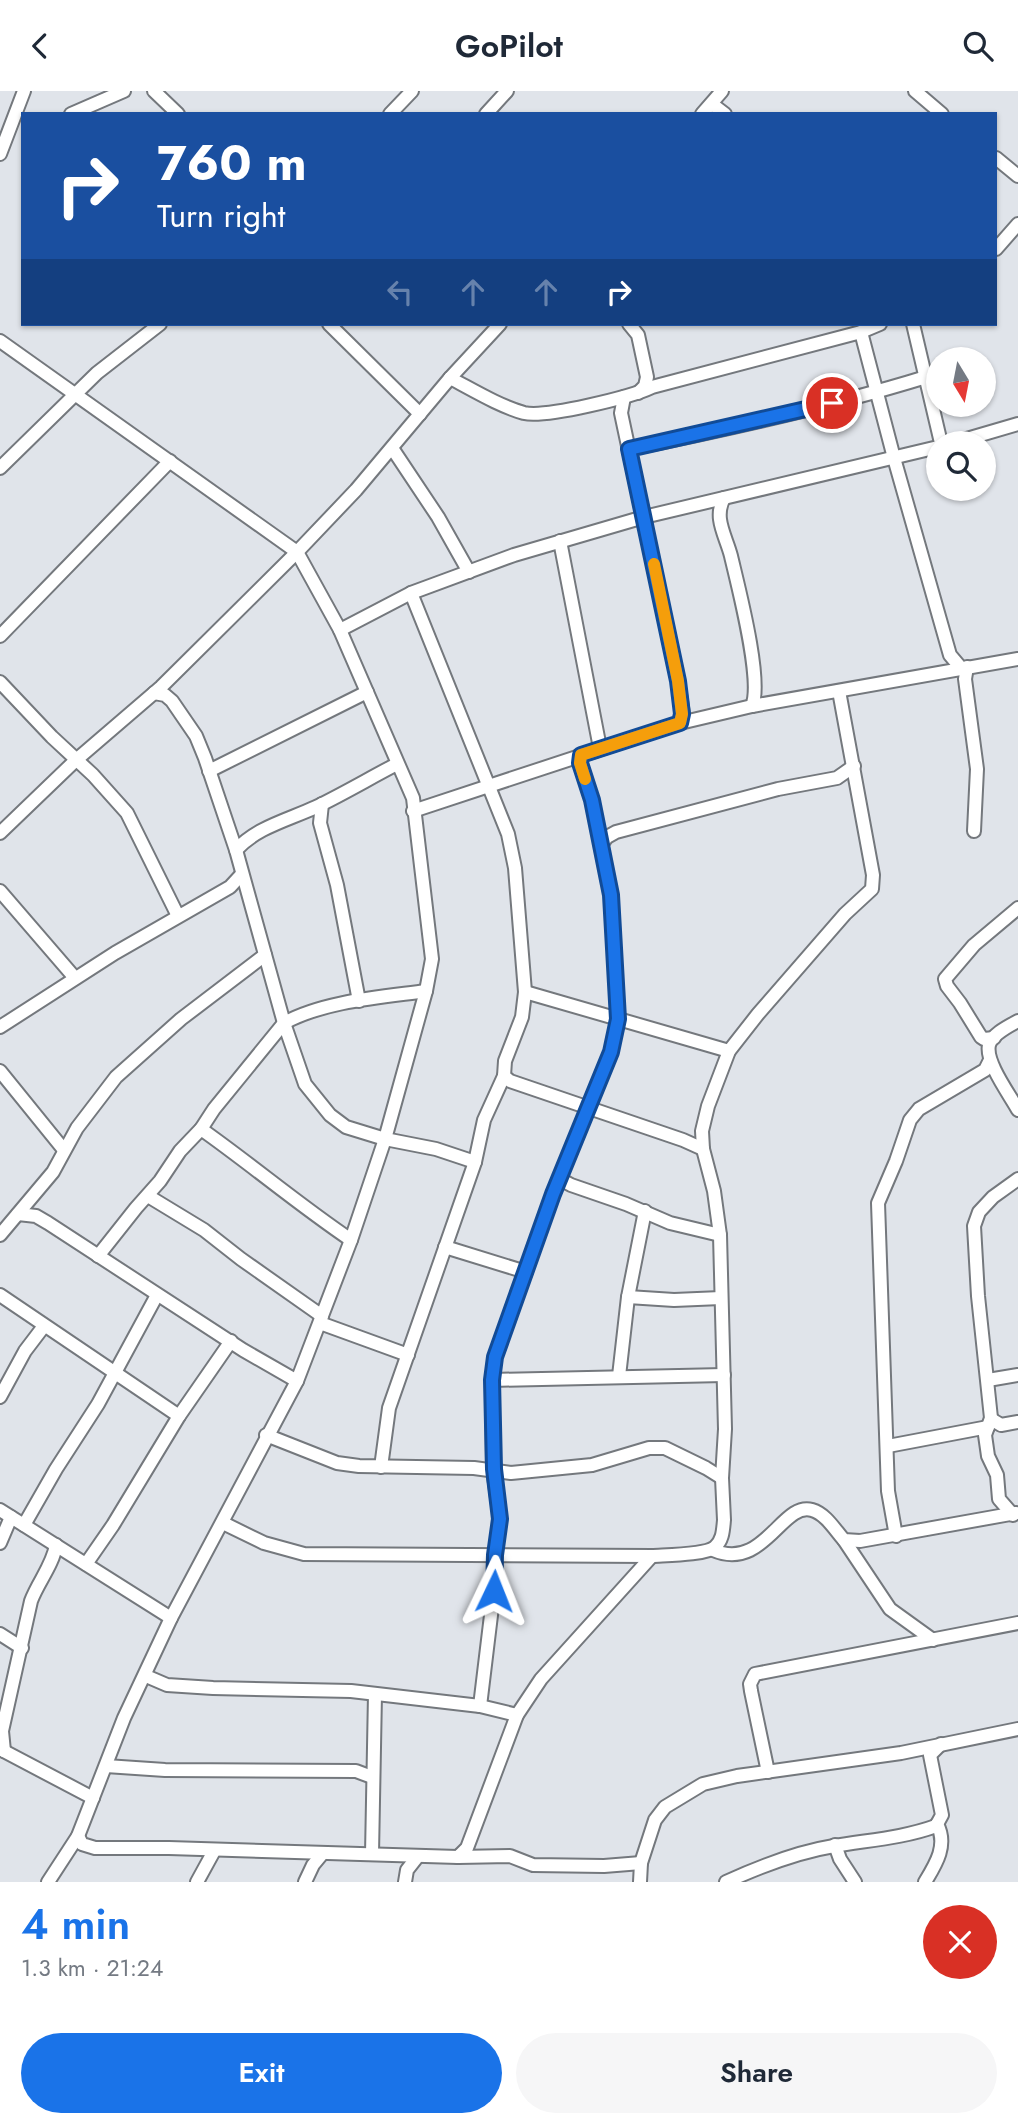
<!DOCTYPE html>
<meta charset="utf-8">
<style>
body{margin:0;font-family:Jost,sans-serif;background:#f6f6f7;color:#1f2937;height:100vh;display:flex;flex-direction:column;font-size:26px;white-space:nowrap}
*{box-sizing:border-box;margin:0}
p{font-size:23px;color:#747a83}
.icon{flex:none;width:38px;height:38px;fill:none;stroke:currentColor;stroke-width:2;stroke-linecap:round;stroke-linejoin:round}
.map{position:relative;height:1791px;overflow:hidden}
.drawer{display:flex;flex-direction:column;background:#fff;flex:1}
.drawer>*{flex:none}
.top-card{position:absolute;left:21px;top:21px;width:976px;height:214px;border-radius:0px;box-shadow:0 2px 5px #0004;background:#1a4fa0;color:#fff;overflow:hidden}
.needle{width:46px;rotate:170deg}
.controls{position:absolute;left:926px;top:256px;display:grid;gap:14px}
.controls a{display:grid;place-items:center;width:70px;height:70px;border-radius:50%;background:#fff;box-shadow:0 2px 5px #0004;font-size:35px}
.pin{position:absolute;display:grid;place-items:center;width:60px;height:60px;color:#fff;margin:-30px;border:4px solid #fff;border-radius:50%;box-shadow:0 2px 7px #0007}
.me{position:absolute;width:77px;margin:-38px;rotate:2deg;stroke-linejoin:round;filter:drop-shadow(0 0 5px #0008)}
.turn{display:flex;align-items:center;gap:24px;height:147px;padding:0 21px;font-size:32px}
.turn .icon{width:91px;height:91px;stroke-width:2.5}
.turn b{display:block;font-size:49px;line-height:60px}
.lanes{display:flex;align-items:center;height:66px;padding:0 21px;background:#0003;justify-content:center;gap:35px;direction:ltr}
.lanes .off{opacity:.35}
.round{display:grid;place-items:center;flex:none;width:74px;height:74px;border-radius:37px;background:#f6f6f7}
.overview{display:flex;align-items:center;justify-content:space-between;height:119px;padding:0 21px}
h1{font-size:42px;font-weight:600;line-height:52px;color:#1a73e8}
.button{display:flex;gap:14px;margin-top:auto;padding:14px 21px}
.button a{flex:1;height:80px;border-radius:42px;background:#1a73e8;color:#fff;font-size:28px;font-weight:600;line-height:80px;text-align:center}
.button a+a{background:#f6f6f7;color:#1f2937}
header{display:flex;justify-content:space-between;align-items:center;height:91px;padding:0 21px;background:#fff;font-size:32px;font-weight:600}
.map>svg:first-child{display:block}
</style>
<header><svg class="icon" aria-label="back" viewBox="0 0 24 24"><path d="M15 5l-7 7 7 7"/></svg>GoPilot<svg class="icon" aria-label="search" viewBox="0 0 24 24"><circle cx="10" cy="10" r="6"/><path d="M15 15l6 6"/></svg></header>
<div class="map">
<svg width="1018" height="1791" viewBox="0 0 1018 1791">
<rect width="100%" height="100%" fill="#e0e4ea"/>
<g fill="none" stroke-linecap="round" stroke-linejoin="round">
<g stroke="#74787d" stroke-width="16">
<g id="minor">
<polyline points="154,0 178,23"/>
<polyline points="915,0 942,23"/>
<polyline points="712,13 725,23"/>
<polyline points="71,23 124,0"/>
<polyline points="390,23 412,0"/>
<polyline points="486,23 507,0"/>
<polyline points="702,23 722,0"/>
<polyline points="0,63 24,0"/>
<polyline points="996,67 1018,85"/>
<polyline points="996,158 1018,133"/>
<polyline points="329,233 420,323"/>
<polyline points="629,233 638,244 647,286 645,295 638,302"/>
<polyline points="913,233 941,352"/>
<polyline points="861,241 894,367 950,564 961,577"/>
<polyline points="0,250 297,461 340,539 413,707 432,868 426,900 385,1048 351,1149 297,1290 171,1527 124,1627 78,1745 48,1791"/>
<path d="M450 287C473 299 499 315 524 322 546 327 631 306 652 296L861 241 880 233"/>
<polyline points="624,306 621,322 678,590 683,623 680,632"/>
<polyline points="953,352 1018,333"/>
<polyline points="392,357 438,426 469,481"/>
<path d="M629 358C729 338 829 316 926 286"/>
<polyline points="0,377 97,282 160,233"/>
<path d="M724 407C713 427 726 445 731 465 738 495 763 590 752 615"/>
<polyline points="560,450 600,657"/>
<polyline points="411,502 508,743 515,777 525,901 522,926 505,970 504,985 510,990 683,1049 703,1058"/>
<polyline points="340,539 411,502 514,464 644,426 938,356"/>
<polyline points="0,545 170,370"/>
<polyline points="967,576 965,588 977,678 974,740"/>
<polyline points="0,591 52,646 93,684 127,722 178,825"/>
<polyline points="154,602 165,604 172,610 196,645 205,667 236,759 284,932 305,993 330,1024 346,1036 385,1048 436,1058 475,1071"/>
<polyline points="209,680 367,601"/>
<polyline points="322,713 320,732 337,794 359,910"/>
<polyline points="413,720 680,632 752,615 1018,568"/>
<polyline points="0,742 76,669 161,596 297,461 356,399 450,287 500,233"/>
<polyline points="601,754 607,746 616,741 778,698 837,687 854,675"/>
<path d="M236 759C257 736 288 729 316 716 343 703 370 687 397 673"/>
<polyline points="0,800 75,887"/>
<polyline points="525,901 729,960"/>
<path d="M1018 930C1009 935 992 943 989 954 985 971 1010 1004 1018 1019"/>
<polyline points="0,936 115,862 230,796 242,783"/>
<polyline points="994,947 984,948 981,946 960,912 947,895 945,888 974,854 1018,817"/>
<polyline points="0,980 64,1059"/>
<path d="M201 1038C252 1074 299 1114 351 1149"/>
<polyline points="560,1088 571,1094 626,1113 670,1132 720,1144"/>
<polyline points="148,1105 204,1139 241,1168 322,1225"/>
<polyline points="18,1123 36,1125 48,1132 243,1259 297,1290"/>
<polyline points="0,1144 53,1081 77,1037 116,986 181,928 265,864"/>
<polyline points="445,1156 526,1181"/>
<path d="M98 1165 136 1117 160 1090 180 1060 201 1038 214 1018 284 932C324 910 382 906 426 900"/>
<polyline points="0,1204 179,1325"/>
<polyline points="628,1206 674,1209 721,1207"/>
<polyline points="320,1232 408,1264"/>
<polyline points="619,1285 628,1206 645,1120"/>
<polyline points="492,1289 724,1284"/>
<polyline points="988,1289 1018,1284"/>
<polyline points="0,1306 25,1260 44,1235"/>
<polyline points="991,1328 1001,1334 1018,1331"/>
<polyline points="266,1344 337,1372 359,1375 474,1377 511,1382 592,1374 649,1357 665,1357 706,1377 722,1387"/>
<polyline points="888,1355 988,1336"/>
<polyline points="381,1376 389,1317 475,1071 484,1029 504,985"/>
<polyline points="0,1419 171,1527"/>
<polyline points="1013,1424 999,1408 997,1384 988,1365 985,1344 991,1327 978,1205 974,1135 979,1121 993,1106 1018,1088"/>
<path d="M223 1432 264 1452 304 1463 652 1465C666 1464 706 1464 715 1456 723 1449 723 1439 724 1429L722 1387 725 1338 720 1144 714 1100 703 1058 702 1040 708 1015 729 960 758 923 845 823 872 798 873 784 839 600"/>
<polyline points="24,1434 56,1378 98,1313 157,1204"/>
<polyline points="896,1445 888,1400 878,1112 896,1070 910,1029 919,1018 985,979 990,969"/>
<polyline points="844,1449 890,1518 933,1549"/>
<polyline points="0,1452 11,1426"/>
<path d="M713 1459C764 1481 782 1410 812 1419 826 1423 835 1439 844 1449L860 1450 1016 1422"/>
<polyline points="86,1473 113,1434 179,1325 231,1250"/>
<polyline points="0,1543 22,1557"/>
<polyline points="146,1585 167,1594 213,1597 351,1600 480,1615 517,1624"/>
<polyline points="480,1615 496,1483 495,1464 500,1428 493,1378 492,1289 495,1266 553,1103 611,961 618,928 611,804 592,709 580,672 581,664"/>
<polyline points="0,1658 93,1707"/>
<path d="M4 1660 2 1640 31 1510C38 1491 53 1474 56 1454"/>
<polyline points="106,1675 165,1679 356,1680 372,1686"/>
<polyline points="768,1681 751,1600 750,1593 755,1583 1018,1532"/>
<polyline points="78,1745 82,1753 95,1757 169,1757 458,1766 467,1757 517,1624 541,1588 652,1465"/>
<polyline points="835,1754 840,1768 855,1791"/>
<polyline points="372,1763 375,1603"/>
<polyline points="458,1766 510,1765 533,1774 604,1775 641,1772"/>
<polyline points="197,1791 214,1760"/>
<polyline points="305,1791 313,1774 323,1762"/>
<polyline points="405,1791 407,1779 418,1765"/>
<polyline points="640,1791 641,1772 655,1729 665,1716 703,1693 737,1685 901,1662 1018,1638"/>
<path d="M726 1791C761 1775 797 1761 834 1755 869 1749 903 1747 936 1735L942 1724 930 1664 941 1653"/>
<path d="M925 1791C936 1773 948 1754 937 1733"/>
</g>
</g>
<use href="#minor" stroke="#fff" stroke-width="12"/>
</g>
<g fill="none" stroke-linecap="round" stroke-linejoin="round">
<g stroke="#114b97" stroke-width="18">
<polyline id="route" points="494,1500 495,1464 500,1428 494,1378 492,1289 495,1266 553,1103 611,961 618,928 611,804 592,709 580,672 581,664 680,632 682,623 678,590 629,358 832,312"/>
</g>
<use href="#route" stroke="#1a73e8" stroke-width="12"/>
<polyline stroke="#f59e0b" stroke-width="12" points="585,688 580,672 581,664 680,632 682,623 678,590 654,473"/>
</g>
</svg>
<div class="controls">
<a><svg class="needle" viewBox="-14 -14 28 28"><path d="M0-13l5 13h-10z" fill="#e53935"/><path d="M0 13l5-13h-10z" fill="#747a83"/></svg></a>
<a><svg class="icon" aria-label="search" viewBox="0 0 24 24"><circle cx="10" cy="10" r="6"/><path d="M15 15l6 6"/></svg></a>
</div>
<div class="pin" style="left:832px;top:312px;background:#d93025"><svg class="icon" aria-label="arrive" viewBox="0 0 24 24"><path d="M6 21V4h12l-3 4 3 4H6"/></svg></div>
<svg class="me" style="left:494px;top:1500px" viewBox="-20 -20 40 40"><path d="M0-17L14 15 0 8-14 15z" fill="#1a73e8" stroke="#fff" stroke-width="4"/></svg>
<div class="top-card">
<div class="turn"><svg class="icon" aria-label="right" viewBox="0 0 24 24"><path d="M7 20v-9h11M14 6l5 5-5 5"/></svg><div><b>760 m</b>Turn right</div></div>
<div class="lanes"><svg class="icon off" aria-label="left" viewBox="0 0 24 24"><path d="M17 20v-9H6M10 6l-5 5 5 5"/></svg><svg class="icon off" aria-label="ahead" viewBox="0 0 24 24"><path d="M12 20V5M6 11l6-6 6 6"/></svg><svg class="icon off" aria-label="ahead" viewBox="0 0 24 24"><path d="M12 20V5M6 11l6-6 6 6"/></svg><svg class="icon" aria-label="right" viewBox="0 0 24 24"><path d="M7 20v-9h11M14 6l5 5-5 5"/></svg></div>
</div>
</div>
<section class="drawer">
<div class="overview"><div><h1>4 min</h1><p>1.3 km · 21:24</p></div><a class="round" style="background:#d93025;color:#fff"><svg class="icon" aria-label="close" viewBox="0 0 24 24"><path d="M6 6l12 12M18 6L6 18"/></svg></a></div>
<div class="button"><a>Exit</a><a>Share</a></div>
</section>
